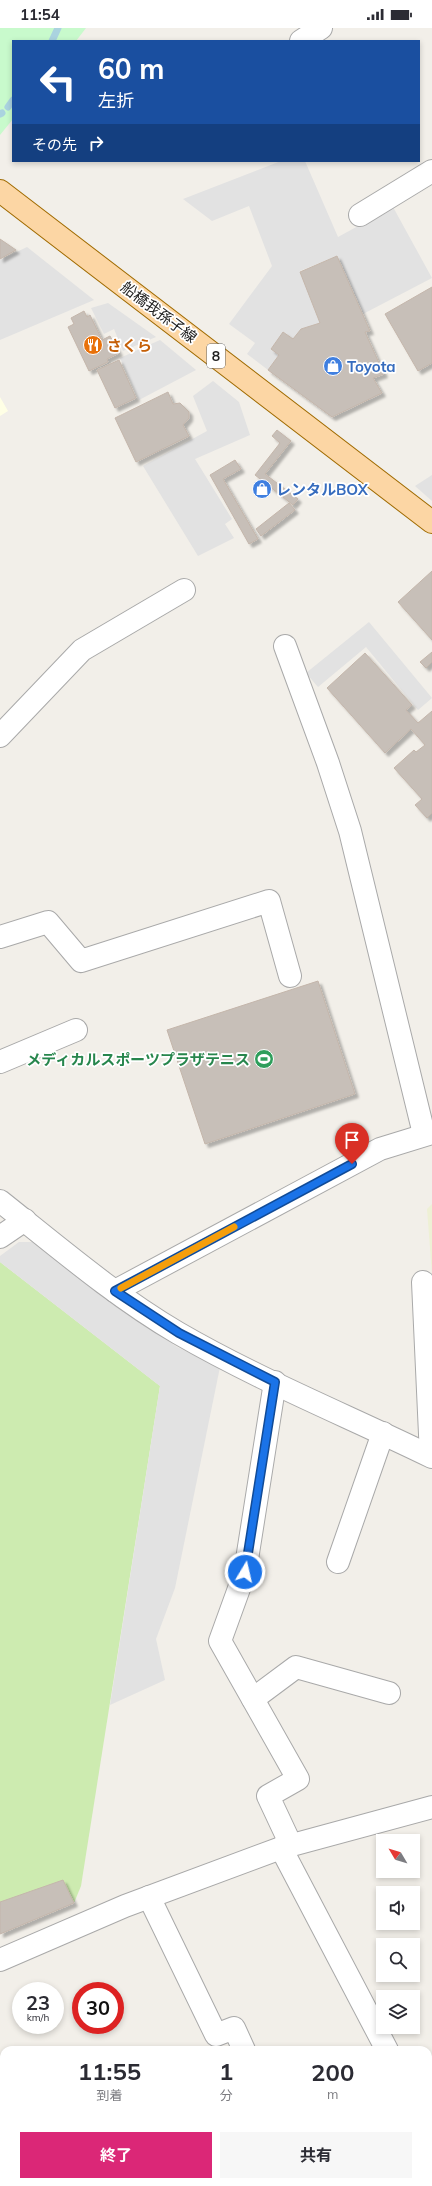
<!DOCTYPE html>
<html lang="ja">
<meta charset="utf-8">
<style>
body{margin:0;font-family:Mulish,"Noto Sans JP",sans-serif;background:#f7f7f7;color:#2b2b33;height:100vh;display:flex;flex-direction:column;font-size:15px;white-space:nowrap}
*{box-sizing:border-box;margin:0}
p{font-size:13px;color:#7c7c81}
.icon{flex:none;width:22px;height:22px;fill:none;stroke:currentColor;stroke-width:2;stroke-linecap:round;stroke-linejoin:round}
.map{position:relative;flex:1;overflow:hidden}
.sheet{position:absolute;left:0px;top:2018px;width:432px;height:140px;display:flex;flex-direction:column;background:#fff;border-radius:12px 12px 0 0;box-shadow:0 2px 6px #0003}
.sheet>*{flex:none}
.banner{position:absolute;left:12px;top:12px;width:408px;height:122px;border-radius:0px;box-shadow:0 2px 6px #0003;background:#1a4fa0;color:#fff;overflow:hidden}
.needle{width:26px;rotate:308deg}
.tools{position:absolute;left:376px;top:1806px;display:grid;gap:8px}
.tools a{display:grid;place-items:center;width:44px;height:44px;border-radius:0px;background:#fff;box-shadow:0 2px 6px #0003;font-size:20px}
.speed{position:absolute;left:12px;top:1954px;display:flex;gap:8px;font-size:20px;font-weight:700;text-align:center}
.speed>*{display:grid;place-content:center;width:52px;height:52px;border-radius:50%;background:#fff;box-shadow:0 2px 6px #0003;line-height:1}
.speed small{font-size:10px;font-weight:400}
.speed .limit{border:6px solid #d22;background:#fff;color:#111}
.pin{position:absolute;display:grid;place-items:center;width:34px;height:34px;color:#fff;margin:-41px -17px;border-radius:50% 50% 50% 0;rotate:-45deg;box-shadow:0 0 4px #0007}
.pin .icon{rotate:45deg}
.me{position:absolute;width:44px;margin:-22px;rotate:9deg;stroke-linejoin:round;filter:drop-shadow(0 0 3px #0008)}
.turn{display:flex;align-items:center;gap:14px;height:84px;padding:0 20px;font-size:18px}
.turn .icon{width:52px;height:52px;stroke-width:2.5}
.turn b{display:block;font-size:28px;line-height:34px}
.then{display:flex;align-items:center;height:38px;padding:0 20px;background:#0003;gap:8px;font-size:15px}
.eta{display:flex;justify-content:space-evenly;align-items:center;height:68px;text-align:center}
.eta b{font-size:24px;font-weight:700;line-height:28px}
.button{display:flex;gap:8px;margin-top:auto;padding:8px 20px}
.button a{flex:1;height:46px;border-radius:0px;background:#db2777;color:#fff;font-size:16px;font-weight:700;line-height:46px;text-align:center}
.button a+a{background:#f7f7f7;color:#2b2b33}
.status{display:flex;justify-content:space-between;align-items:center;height:28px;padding:0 20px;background:#fff;direction:ltr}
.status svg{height:11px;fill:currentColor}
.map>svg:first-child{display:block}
</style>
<div class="status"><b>11:54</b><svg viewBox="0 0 49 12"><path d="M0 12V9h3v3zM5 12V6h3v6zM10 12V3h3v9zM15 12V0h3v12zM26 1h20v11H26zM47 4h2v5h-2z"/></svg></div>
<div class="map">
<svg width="432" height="2158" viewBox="0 0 432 2158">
<defs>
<filter id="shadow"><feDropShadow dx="3.5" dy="3.5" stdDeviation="1" flood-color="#0004"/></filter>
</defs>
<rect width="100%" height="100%" fill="#f2efe9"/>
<polygon fill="#ffffe5" points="0,369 8,383 0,388"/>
<g fill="#eef0d5">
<polygon points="432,1176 432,1246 427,1181"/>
<polygon points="0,2133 4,2141 4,2154 229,2154 231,2158 0,2158"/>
</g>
<polygon fill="#cdebb0" points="0,1234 160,1358 81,1858 74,1875 0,1874"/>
<polygon fill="#c8facc" points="0,0 86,0 76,13 13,13 13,91 0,107"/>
<g fill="#e2e2e2">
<polygon points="281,133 305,133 338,209 393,179 432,250 363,286 337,228 300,243 320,295 301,301 293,311 283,305 271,321 279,327 268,342 247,326 255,315 229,296 272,238 249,178 212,193 183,171"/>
<polygon points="27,219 94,272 0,312 0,232"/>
<polygon points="108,275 156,309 123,323 114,301 104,306 91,280"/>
<polygon points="160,312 196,342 139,372 120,330"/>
<polygon points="213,353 239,374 250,407 195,431 232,491 225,496 234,510 198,528 143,438 207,403 193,368"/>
<polygon points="432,447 432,473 415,458"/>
<polygon points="369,594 432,670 418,682 366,619 318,659 306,645"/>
<polygon points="19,1214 33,1214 151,1301 177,1319 220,1339 175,1560 156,1611 165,1652 110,1677 160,1358 0,1234 0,1228"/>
</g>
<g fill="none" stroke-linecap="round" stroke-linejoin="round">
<g stroke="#aad3df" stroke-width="7">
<polyline points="52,13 58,0"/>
<polyline points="8,79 13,72"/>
<polyline points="0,86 2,85"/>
</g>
</g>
<g fill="#c7bfb8" stroke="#c4b6ab" filter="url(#shadow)">
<polygon points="0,211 16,222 0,231"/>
<polygon points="337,228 370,303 365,304 384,346 373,350 382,365 332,389 268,342 279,327 271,321 283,304 293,311 301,301 320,295 300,244"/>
<polygon points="432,259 432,335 418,343 385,286"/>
<polygon points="84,283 87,289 90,287 102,312 110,308 119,325 107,331 108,334 89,343 68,299 74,296 71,290"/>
<polygon points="119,332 136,370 115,380 97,342"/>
<polygon points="168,364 173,376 180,375 189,384 189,390 183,397 189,408 136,434 115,390"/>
<polygon points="277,402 291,413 265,446 298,471 293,477 255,447 280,415 272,408"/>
<polygon points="235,432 241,441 223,451 258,511 249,516 210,447"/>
<polygon points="289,475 295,482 261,508 256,501"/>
<polygon points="432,543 432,612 398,574"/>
<polygon points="432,624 432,634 426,640 420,634"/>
<polygon points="365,625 412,677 406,682 418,695 432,683 432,785 427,790 415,777 422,771 394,740 414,722 416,724 425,717 411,701 385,725 327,660"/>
<polygon points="318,953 355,1066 205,1116 167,1002"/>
<polygon points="63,1852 74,1875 0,1906 0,1874"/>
</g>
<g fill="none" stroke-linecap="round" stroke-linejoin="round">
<g stroke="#a9a9a9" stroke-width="24">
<g id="minor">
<polyline points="301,13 321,0"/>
<polyline points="360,187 432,143"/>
<polyline points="285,618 328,735 350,803 424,1106"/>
<polyline points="0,708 82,622 184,562"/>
<polyline points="0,909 48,894 81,933 269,873 290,948"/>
<polyline points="0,1034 76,1002"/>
<path d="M0 1173C58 1219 115 1268 178 1305 259 1352 348 1388 432 1429"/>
<polyline points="0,1209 25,1192"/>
<polyline points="423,1254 431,1428"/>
<polyline points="115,1263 380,1121 432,1105"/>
<polyline points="275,1354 245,1544 220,1613 298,1751 268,1768 291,1817"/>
<polyline points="338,1534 383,1405"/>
<polyline points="253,1671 296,1639 389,1665"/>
<polyline points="281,1820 387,2022"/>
<polyline points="149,1869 216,2007 234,2000 244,2022"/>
<polyline points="0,1932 125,1878 281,1820 432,1779"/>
<polyline points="428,2100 432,2108"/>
<polyline points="305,2154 307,2158"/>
</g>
</g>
<g stroke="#a06b00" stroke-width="24">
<polyline id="major" points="0,163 432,494"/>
</g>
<use href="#minor" stroke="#fff" stroke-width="22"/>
<use href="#major" stroke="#fcd6a4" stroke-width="22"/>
</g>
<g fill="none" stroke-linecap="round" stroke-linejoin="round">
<g stroke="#114b97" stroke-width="10">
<polyline id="route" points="245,1544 275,1354 179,1305 115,1263 352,1136"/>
</g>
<use href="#route" stroke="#1a73e8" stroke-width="7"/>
<polyline stroke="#f59e0b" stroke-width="7" points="121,1260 234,1199"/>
</g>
<defs>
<g id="restaurant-disc" transform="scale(1)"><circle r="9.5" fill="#e8710a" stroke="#fff"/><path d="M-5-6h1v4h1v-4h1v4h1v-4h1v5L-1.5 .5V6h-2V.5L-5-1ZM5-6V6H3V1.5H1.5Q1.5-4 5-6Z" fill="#fff"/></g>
<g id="shop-disc" transform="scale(1)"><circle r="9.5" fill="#3f7fe0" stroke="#fff"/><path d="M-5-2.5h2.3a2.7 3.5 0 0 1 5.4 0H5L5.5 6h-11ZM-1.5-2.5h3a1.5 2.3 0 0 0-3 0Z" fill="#fff"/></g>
<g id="stadium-disc" transform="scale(1)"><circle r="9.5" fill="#2e9e5b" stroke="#fff"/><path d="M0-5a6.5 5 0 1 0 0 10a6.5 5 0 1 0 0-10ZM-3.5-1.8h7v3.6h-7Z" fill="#fff"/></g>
</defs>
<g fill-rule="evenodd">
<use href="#restaurant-disc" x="93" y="317"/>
<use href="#shop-disc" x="333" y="338"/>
<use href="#shop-disc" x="262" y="461"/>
<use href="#stadium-disc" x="264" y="1031"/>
</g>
<g text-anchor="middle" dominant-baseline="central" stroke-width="3.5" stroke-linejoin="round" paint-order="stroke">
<rect fill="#fff" stroke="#646464" stroke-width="1" x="207" y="316" width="18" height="24" rx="3"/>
<g font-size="14" font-weight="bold" fill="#222">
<text x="216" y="328">8</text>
</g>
<g font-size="15" fill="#222" stroke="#fff">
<text transform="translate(159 284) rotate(37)">船橋我孫子線</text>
</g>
<g font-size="15" font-weight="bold" fill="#c56008" stroke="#fff" text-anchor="start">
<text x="107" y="317">さくら</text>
</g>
<g font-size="15" font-weight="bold" fill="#366cbe" stroke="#fff" text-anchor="start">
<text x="347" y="338">Toyota</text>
<text x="276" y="461">レンタルBOX</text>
</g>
<g font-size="15" font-weight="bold" fill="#27864d" stroke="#fff" text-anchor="end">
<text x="250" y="1031">メディカルスポーツプラザテニス</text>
</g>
</g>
</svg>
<div class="tools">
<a><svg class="needle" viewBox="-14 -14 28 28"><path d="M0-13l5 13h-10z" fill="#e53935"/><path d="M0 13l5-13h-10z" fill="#7c7c81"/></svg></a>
<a><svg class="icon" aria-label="sound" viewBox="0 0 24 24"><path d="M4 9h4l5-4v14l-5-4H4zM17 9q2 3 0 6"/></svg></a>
<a><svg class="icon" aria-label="search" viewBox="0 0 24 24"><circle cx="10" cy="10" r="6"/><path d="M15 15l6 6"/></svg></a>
<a><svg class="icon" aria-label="layers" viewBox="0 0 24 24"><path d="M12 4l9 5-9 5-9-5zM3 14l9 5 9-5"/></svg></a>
</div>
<div class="speed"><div>23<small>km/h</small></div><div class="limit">30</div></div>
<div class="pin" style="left:352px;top:1136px;background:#d93025"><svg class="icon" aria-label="arrive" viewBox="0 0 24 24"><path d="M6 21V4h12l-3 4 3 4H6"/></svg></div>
<svg class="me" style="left:245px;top:1544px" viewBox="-20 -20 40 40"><circle r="17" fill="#1a73e8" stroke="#fff" stroke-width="3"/><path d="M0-11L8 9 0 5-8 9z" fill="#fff"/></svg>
<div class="banner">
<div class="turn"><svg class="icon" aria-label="left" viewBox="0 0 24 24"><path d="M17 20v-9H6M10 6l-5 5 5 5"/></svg><div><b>60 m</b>左折</div></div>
<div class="then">その先<svg class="icon" aria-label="right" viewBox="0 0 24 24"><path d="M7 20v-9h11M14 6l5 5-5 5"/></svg></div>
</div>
<section class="sheet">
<div class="eta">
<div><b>11:55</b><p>到着</p></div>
<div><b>1</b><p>分</p></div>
<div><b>200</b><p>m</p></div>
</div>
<div class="button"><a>終了</a><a>共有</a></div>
</section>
</div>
